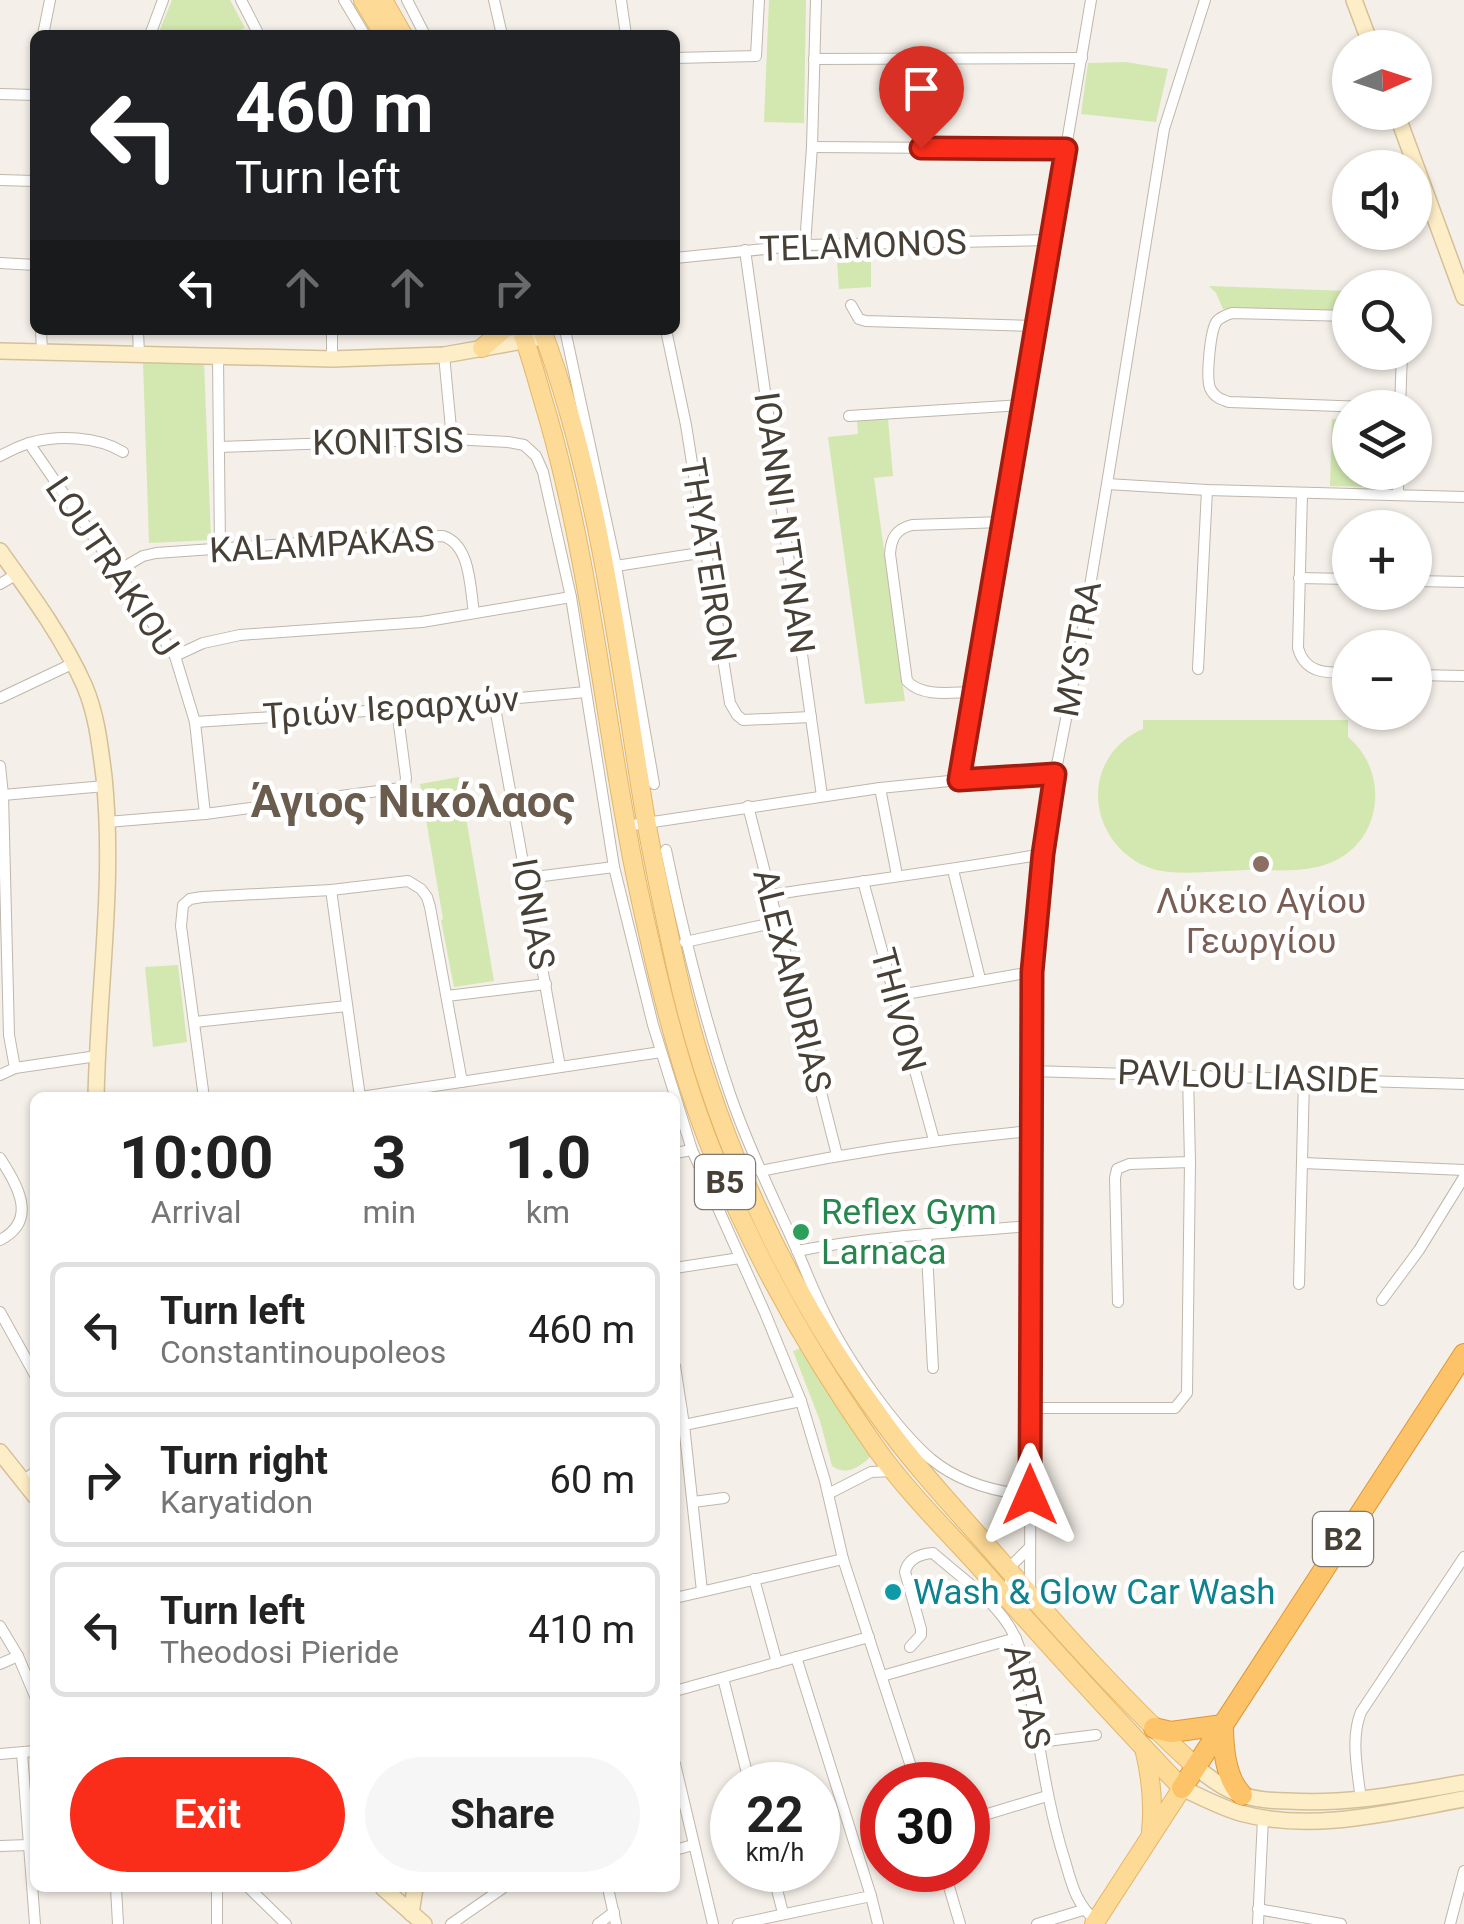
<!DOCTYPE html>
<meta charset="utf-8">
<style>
body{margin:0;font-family:Roboto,sans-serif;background:#f6f6f6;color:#222;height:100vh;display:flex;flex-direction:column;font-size:38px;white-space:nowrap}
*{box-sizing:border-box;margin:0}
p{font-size:32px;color:#767676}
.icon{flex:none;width:55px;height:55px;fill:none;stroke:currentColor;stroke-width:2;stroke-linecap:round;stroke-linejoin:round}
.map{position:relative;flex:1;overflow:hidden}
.side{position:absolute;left:30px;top:1092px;width:650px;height:800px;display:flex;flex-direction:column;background:#fff;border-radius:15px;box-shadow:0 2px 8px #0004}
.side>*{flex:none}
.guide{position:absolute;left:30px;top:30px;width:650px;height:305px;border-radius:15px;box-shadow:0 2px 8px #0004;background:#202124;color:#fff;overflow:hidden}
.needle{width:65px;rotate:87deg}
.tools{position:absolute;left:1332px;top:30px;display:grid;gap:20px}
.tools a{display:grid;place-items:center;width:100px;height:100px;border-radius:50%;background:#fff;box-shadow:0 2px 8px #0004;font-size:50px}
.speed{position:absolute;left:710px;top:1762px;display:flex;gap:20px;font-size:50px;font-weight:700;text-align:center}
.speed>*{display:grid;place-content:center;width:130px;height:130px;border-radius:50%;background:#fff;box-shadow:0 2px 8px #0004;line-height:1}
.speed small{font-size:25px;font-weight:400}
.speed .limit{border:15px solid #d22;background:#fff;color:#111}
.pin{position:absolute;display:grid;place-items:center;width:85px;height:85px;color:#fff;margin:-102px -42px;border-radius:50% 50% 50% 0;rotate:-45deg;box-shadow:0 0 10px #0007}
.pin .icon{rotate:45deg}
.me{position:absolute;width:110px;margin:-55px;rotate:0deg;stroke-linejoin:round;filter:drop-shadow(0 0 8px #0008)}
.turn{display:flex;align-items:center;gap:35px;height:210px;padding:0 40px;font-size:45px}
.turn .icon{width:130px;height:130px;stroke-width:2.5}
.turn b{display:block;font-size:70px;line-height:85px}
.lanes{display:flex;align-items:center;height:95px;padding:0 40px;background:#0003;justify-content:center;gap:50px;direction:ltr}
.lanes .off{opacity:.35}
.eta{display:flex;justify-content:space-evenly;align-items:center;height:170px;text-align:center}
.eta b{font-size:60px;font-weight:700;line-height:70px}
.button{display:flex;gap:20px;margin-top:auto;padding:20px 40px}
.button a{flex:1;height:115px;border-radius:60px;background:#f92d19;color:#fff;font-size:40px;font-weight:700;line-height:115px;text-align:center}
.button a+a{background:#f6f6f6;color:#222}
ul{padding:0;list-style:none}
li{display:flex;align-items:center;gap:30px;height:135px;margin:0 20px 15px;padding:0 20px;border:5px solid #e0e0e0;border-radius:15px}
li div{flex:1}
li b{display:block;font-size:38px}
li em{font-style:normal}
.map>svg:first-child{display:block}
</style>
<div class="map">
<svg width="1464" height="1924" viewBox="0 0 1464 1924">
<rect width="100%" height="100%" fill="#f4efe8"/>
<g fill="#d2e8b0">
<path d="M172 0H230L245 28C226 40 182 37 159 32Z"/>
<polygon points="769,0 806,0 804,123 764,122"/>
<polygon points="1126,62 1168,69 1156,122 1081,114 1088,63"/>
<polygon points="836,248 871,248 871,287 839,289"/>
<polygon points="1209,286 1350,291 1350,314 1223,309 1216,293"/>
<polygon points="143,362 204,362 211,540 149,543"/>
<polygon points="888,419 893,476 874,478 905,701 865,704 828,437 858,434 857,420"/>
<polygon points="1332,419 1350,419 1350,472 1391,473 1386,483 1377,487 1330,486"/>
<path d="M1143 720H1348V737C1390 772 1383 842 1330 863 1306 873 1272 870 1246 870 1221 871 1194 874 1169 872 1129 869 1098 834 1098 795 1098 766 1116 740 1143 729Z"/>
<polygon points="459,777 494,981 454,987 441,920 443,919 420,784"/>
<polygon points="178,965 187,1042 153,1047 145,967"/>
<path d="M806 1346 872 1455C861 1466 847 1477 832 1466L820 1421 793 1351Z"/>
</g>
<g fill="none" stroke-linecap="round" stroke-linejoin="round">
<g stroke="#bfb7aa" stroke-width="12">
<g id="street">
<polyline points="241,0 259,35"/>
<polyline points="344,0 365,35"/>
<polyline points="407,0 425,35"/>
<polyline points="494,0 502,35"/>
<polyline points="621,0 626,35"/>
<polyline points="43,35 50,0"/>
<polyline points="150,35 163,0"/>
<polyline points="675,58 756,56 759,0"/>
<polyline points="814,59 1082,58"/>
<polyline points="0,94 35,95"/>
<polyline points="812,147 1066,149"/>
<polyline points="0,180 35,181"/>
<polyline points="805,245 812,147 816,0"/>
<polyline points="745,250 822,796"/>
<polyline points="675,258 805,245 1051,240"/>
<polyline points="0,263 35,265"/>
<polyline points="851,305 859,319 866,321 1036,326"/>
<path d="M1350 316 1232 313C1226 315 1221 317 1217 321 1210 330 1206 377 1210 388 1214 397 1220 399 1229 402L1394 408"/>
<polyline points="41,330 42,352"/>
<polyline points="138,330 139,355"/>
<polyline points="332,330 332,359"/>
<polyline points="565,330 616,566 654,784"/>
<polyline points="666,330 686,425 730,703 737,715 743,720 811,717"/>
<polyline points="444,355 452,439"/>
<polyline points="218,357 220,550"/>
<polyline points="1400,408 1402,352"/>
<polyline points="849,416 1023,405"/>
<polyline points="29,443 175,656 195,722 205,814"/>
<polyline points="219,447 452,439 508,442 524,445 536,456 543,472 571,597 614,867 653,1025 692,1150 765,1313 801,1401 825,1481 843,1559 917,1785"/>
<path d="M0 456C9 451 20 446 29 443 58 435 97 436 123 452"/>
<polyline points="1107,484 1207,490 1464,497"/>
<path d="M1302 493 1298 648C1305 674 1327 673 1350 673"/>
<polyline points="1398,495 1398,472"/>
<polyline points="616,566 706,552"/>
<path d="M117 571 143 556 156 553 373 538 443 536C471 545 470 588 474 613"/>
<polyline points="1299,578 1350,579"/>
<polyline points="1415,581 1464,582"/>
<polyline points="0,584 17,574"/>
<polyline points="175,656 203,643 240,635 422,622 571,597"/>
<polyline points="1198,669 1207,490"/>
<polyline points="1415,675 1464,676"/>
<path d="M974 692C953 692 923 698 907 681L890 554C891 538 896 529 912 525L1003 522"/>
<polyline points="0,698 74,663"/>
<polyline points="494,702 560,1067"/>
<polyline points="195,722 397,709 586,692"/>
<polyline points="0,766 3,795 9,1035 15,1068"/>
<polyline points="959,780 1091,0"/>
<polyline points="880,788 897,875"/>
<polyline points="3,795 105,786"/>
<polyline points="748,806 837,1155"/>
<polyline points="107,822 205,814 401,788 405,784 406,778 397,709"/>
<polyline points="626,826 880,788 959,780 1055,775"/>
<path d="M666 850C683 932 703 1014 730 1094 748 1146 773 1197 796 1248 806 1271 815 1295 827 1318 848 1361 895 1428 931 1459 959 1482 995 1492 1030 1495"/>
<polyline points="953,870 980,979"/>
<polyline points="527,878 614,867"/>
<polyline points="863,881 934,1140"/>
<polyline points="331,890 360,1097"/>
<path d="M770 895C861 881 952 870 1043 854"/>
<polyline points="685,942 777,922"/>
<polyline points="447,996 546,984"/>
<polyline points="894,996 1032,972"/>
<polyline points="195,1022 347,1006"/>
<polyline points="1031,1071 1464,1084"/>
<polyline points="0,1075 15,1068 97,1056"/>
<polyline points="204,1098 181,926 183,905 190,899 202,897 331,890 408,881 421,889 427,897 430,907 462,1082"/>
<polyline points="354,1098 661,1052"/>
<polyline points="675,1153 692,1150"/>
<path d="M0 1158C17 1185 39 1220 0 1240"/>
<polyline points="1303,1163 1464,1170"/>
<path d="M760 1171C851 1152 939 1139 1031 1131"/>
<polyline points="926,1234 933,1368"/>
<path d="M797 1251C874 1236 953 1232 1032 1226"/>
<polyline points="675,1268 740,1258"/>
<polyline points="1299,1284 1304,1079"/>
<polyline points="1382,1300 1419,1250 1464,1177"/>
<polyline points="1118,1302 1115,1178 1117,1169 1129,1164 1190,1162"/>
<polyline points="0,1312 35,1375"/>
<polyline points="675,1366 684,1425 702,1591"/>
<polyline points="1030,1408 1175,1408 1187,1393 1190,1162 1188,1075"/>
<polyline points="684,1425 801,1401"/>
<polyline points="23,1481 35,1472"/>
<polyline points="828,1494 871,1472 893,1471"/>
<polyline points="693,1502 724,1498"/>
<polyline points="754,1579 777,1663"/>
<polyline points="1030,1592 1032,972 1043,854 1055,775 1078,658 1107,484 1164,129 1205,0"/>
<polyline points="675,1598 843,1559"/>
<polyline points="1008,1599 1012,1565 1029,1548"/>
<polyline points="0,1626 18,1656 35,1696"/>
<path d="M910 1647 921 1635V1629L905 1572C908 1559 920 1554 933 1553 959 1576 999 1603 1014 1635 1025 1657 1028 1685 1033 1710 1042 1761 1049 1811 1065 1861 1072 1885 1076 1904 1096 1921"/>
<polyline points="796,1657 871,1896 878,1924"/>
<polyline points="0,1664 18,1656"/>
<polyline points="882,1676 1016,1638"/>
<polyline points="723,1678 750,1785"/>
<polyline points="675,1691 869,1637"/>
<polyline points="1039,1742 1096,1735"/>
<polyline points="22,1753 35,1924"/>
<polyline points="0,1754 35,1751"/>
<polyline points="675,1764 713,1924"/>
<path d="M1361 1801C1358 1772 1350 1739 1361 1712L1464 1557"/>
<polyline points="968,1820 1047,1796"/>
<polyline points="0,1846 29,1845"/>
<polyline points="675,1850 693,1845"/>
<polyline points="772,1870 783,1913"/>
<polyline points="944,1870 960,1924"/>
<polyline points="116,1888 118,1924"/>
<polyline points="249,1888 286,1924"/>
<polyline points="608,1888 616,1924"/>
<polyline points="1258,1909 1341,1924"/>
<polyline points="217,1924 217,1888"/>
<polyline points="451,1924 503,1888"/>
<polyline points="598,1924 614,1912"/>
<polyline points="738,1924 871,1896"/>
<polyline points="1037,1924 1083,1910"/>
<polyline points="1258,1924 1263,1818"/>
<polyline points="1450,1924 1464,1871"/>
</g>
</g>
<g stroke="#d4c098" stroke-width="18">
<g id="secondary">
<polyline points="1354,0 1372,48"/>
<polyline points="1396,112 1464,297"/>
<polyline points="0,351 332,359 444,355 534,339"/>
<path d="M0 551C31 594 64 639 85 687 97 716 100 746 104 777 115 884 98 990 96 1098"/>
<polyline points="0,1452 35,1496"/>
<path d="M1196 1767C1211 1779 1224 1789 1242 1795 1257 1800 1272 1801 1288 1801 1349 1805 1404 1793 1464 1783"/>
<path d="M1182 1788C1201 1797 1220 1807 1240 1813 1312 1833 1392 1812 1464 1799"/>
<polyline points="383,1888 424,1924"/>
<polyline points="411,1913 415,1888"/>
</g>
</g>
<g stroke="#e4b666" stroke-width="20">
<g id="primary">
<polyline points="363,0 384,35"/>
<polyline points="383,0 403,35"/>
<path d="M521 330C532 358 539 388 548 417 591 568 605 725 636 878 656 972 678 1068 714 1156 757 1261 813 1359 878 1451 907 1491 943 1527 976 1563 1043 1639 1112 1715 1182 1788L1094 1924"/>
<path d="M542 330C600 486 618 652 645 815 654 866 665 917 676 967 712 1131 785 1289 884 1423 921 1474 965 1519 1005 1566 1066 1636 1128 1705 1196 1767"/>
<polyline points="482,348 503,330"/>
<path d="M1144 1748C1151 1776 1154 1803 1151 1831"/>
</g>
</g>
<g stroke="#dd9738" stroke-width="22">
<g id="highway">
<path d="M1223 1725C1223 1748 1225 1778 1242 1795"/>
<polyline points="1154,1728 1171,1732 1223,1725"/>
<polyline points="1182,1788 1464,1354"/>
</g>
</g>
<use href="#street" stroke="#fff" stroke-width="10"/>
<use href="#secondary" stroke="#feeec7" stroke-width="15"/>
<use href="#primary" stroke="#feda97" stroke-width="18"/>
<use href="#highway" stroke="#fdc369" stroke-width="20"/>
</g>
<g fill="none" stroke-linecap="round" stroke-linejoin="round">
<g stroke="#a21d10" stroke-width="25">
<polyline id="route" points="921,148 1066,149 959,780 1055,774 1043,854 1032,972 1030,1495"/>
</g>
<use href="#route" stroke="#f92d19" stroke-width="18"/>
</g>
<circle fill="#8d6e63" stroke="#fff" stroke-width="4" cx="1261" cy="864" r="10"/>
<circle fill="#2e9e5b" stroke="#fff" stroke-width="4" cx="801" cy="1232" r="10"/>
<circle fill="#0f9aa8" stroke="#fff" stroke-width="4" cx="893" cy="1592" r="10"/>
<g text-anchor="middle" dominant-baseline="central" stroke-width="9" stroke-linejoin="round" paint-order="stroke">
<g fill="#fff" stroke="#7e7972" stroke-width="2.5">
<rect x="695" y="1155" width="60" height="54" rx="8"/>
<rect x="1313" y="1512" width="60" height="54" rx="8"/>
</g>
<g font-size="32" font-weight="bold" fill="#474036">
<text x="725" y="1182">B5</text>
<text x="1343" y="1539">B2</text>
</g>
<g font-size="35" fill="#474036" stroke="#fff">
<text transform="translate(863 246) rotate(-2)">TELAMONOS</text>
<text transform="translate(388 442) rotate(-1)">KONITSIS</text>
<text transform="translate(784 523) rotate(82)">IOANNI NTYNAN</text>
<text transform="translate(322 545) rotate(-3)">KALAMPAKAS</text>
<text transform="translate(708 560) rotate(81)">THYATEIRON</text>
<text transform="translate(112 567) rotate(56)">LOUTRAKIOU</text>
<text transform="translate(1078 649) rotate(-80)">MYSTRA</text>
<text transform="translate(391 708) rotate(-4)">Τριών Ιεραρχών</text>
<text transform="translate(533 914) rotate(80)">IONIAS</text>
<text transform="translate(792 981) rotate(76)">ALEXANDRIAS</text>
<text transform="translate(898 1010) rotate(75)">THIVON</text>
<text transform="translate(1248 1077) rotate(2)">PAVLOU LIASIDE</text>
<text transform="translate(1027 1697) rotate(77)">ARTAS</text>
</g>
<g font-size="35" fill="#785e54" stroke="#fff">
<text x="1261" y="901">Λύκειο Αγίου<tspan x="1261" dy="40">Γεωργίου</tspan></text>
</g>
<g font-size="35" fill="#27864d" stroke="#fff" text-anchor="start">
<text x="821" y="1212">Reflex Gym<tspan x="821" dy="40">Larnaca</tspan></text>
</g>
<g font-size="35" fill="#0d838f" stroke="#fff" text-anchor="start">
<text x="913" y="1592">Wash &amp; Glow Car Wash</text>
</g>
<g font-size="45" font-weight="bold" fill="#6a5d4e" stroke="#fff">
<text x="413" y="801">Άγιος Νικόλαος</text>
</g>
</g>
</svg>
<div class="tools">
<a><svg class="needle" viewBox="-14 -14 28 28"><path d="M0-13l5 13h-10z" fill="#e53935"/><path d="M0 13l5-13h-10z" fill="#767676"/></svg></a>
<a><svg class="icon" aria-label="sound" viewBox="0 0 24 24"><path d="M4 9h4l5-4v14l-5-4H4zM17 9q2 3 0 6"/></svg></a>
<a><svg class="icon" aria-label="search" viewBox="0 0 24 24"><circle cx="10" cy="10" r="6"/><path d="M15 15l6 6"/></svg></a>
<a><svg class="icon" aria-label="layers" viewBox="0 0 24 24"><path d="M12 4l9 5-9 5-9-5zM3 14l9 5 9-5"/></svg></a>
<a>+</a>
<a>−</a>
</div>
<div class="speed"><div>22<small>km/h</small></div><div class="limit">30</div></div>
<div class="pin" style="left:921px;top:148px;background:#d93025"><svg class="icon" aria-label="arrive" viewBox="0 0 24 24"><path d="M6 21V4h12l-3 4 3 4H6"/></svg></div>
<svg class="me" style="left:1030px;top:1495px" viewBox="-20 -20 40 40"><path d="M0-17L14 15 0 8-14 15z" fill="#f92d19" stroke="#fff" stroke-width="4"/></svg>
<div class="guide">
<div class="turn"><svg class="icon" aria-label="left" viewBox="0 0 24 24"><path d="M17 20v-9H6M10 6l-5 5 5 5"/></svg><div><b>460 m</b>Turn left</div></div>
<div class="lanes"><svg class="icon" aria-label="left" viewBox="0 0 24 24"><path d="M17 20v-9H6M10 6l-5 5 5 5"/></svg><svg class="icon off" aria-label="ahead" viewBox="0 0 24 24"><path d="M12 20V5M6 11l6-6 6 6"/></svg><svg class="icon off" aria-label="ahead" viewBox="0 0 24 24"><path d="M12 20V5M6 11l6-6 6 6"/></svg><svg class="icon off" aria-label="right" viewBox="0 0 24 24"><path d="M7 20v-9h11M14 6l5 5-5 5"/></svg></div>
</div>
<section class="side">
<div class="eta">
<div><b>10:00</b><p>Arrival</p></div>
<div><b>3</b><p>min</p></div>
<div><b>1.0</b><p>km</p></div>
</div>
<ul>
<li><svg class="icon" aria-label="left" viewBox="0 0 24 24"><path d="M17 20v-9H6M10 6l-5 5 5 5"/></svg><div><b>Turn left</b><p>Constantinoupoleos</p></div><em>460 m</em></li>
<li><svg class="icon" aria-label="right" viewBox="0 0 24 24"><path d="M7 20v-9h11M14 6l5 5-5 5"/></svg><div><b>Turn right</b><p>Karyatidon</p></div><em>60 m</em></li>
<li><svg class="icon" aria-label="left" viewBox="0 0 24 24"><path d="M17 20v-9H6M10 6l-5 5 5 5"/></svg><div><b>Turn left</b><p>Theodosi Pieride</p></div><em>410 m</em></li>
</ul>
<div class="button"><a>Exit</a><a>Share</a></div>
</section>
</div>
